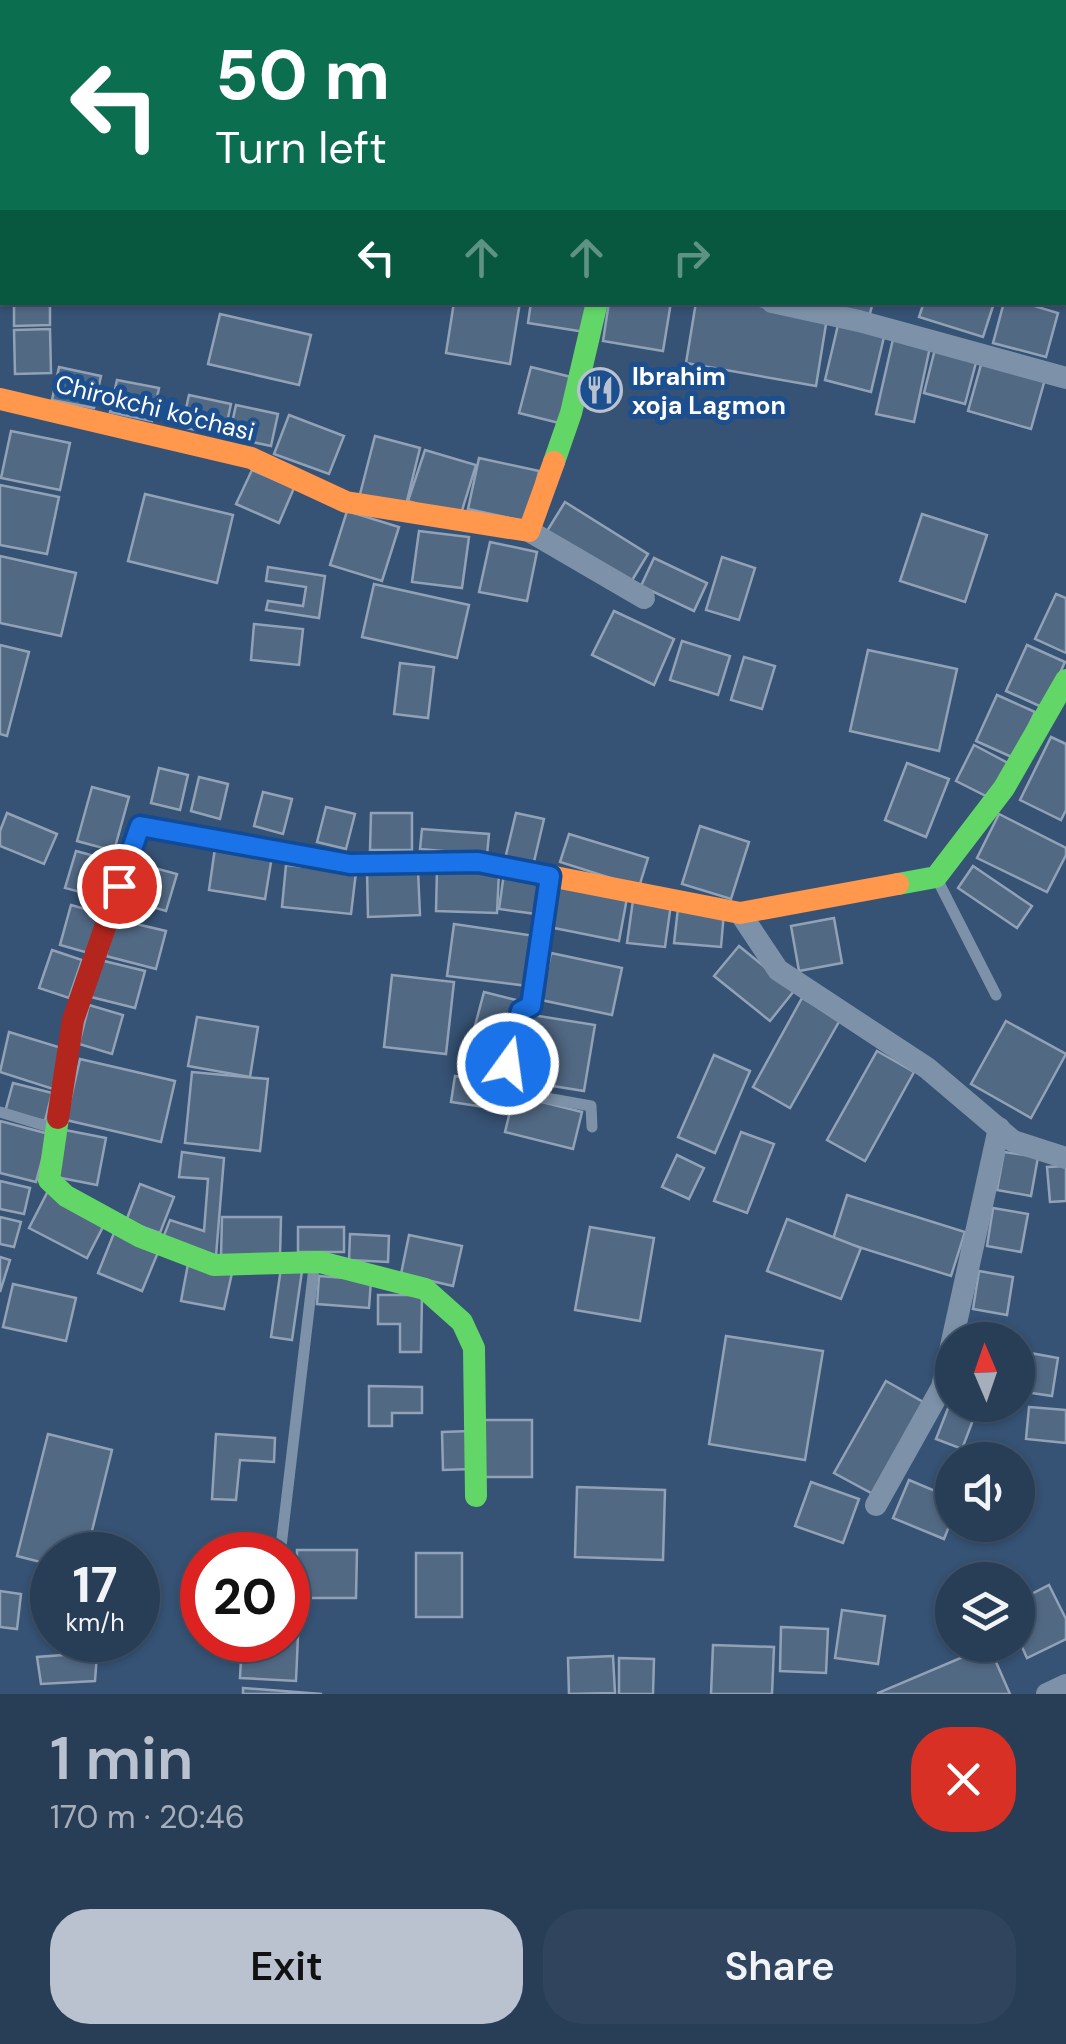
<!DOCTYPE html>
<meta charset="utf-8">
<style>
body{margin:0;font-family:"DM Sans",sans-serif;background:#30455d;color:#f1f3f6;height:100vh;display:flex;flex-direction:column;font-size:38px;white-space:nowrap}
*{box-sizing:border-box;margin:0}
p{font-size:32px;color:#a5aeba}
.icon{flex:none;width:55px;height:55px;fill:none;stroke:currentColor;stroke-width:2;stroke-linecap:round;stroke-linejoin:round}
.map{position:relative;height:1694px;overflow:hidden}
.drawer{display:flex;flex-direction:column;background:#283e57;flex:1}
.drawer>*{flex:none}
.hud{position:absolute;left:0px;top:0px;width:1068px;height:305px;box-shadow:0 2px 8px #0004,0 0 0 2px #44576d;background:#0b6e4f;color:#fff;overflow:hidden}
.needle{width:65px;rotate:358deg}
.buttons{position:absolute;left:935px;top:1322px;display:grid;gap:20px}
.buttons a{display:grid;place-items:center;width:100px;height:100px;border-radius:50%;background:#283e57;box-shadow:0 2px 8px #0004,0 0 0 2px #44576d;font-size:50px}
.speed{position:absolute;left:30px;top:1532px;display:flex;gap:20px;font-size:50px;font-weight:700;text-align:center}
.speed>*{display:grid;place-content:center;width:130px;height:130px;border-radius:50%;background:#283e57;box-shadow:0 2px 8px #0004,0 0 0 2px #44576d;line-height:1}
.speed small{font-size:25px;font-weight:400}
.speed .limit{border:15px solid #d22;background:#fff;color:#111}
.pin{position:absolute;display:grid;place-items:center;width:85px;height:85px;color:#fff;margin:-42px;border:5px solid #fff;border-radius:50%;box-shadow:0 2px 10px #0007}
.me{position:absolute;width:110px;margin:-55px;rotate:14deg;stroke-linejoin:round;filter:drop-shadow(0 0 8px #0008)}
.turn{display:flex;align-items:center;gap:35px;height:210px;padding:0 50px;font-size:45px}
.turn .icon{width:130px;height:130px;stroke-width:2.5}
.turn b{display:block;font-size:70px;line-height:85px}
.lanes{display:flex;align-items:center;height:95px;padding:0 50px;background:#0003;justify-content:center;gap:50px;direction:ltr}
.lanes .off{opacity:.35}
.round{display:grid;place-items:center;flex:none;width:105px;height:105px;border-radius:40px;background:#30455d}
.headline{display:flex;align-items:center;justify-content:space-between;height:170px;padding:0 50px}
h1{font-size:60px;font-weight:600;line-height:75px;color:#b9c2ce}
.cta{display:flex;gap:20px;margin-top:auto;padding:20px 50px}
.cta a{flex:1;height:115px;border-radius:40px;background:#b9c2ce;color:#111;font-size:40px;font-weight:600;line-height:115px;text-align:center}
.cta a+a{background:#30455d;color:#f1f3f6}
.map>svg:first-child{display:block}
</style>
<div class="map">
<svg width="1066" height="1694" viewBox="0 0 1066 1694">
<rect width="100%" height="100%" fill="#365274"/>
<g fill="#526984" stroke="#92a2b6" stroke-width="2.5">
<polygon points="269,0 333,0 268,2"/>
<polygon points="838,0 910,0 916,2 837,2"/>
<polygon points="14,302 50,302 50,325 14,326"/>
<polygon points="454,302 520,302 510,364 446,353"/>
<polygon points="531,302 589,302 585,332 528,323"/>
<polygon points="609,302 671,302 663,351 603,341"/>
<polygon points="696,302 738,302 827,318 816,386 686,363"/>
<polygon points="833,302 873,302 869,317 832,306"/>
<polygon points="924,302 981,302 993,306 983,337 919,317"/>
<polygon points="1004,302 1021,302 1058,313 1046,357 993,343"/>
<polygon points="220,314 311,335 299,385 208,364"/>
<polygon points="838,325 884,337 871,392 825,380"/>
<polygon points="50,329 51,373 15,374 14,330"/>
<polygon points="893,339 930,347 914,422 876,414"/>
<polygon points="935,349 977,359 965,404 924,393"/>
<polygon points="982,361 1045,379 1031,429 968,411"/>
<polygon points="59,367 101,376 94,408 52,400"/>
<polygon points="531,367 571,377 559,423 519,413"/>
<polygon points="117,380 159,388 152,421 110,412"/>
<polygon points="189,395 231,404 224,436 182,427"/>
<polygon points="236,405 278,414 271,446 229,437"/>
<polygon points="289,415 344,436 329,474 274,454"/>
<polygon points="11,431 70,443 60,490 1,478"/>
<polygon points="375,436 420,448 405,509 359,498"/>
<polygon points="425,450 476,465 460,517 408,501"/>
<polygon points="479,458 539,471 528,522 468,509"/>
<polygon points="252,470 294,488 279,523 236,504"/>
<polygon points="0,485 59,497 47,554 0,545"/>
<polygon points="145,494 233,515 217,583 128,561"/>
<polygon points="565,502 648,554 631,582 547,531"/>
<polygon points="347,511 399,527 382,581 330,565"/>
<polygon points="922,514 987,535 965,602 900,581"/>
<polygon points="419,531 469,537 462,588 412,582"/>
<polygon points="490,542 537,552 527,601 479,592"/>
<polygon points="0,556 76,573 61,636 0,623"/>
<polygon points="722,557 755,568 739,620 706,610"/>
<polygon points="654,558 707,583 694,611 641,586"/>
<polygon points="268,567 325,576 319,618 266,610 268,601 303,606 306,587 266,581"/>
<polygon points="374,584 469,605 457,658 362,637"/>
<polygon points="1056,594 1066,598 1066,653 1035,639"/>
<polygon points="614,611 674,639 654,685 592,655"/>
<polygon points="254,624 303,629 299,665 251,660"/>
<polygon points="682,641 730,656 718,695 670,680"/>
<polygon points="0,645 29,652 7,736 0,734"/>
<polygon points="1027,645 1065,662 1044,708 1006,691"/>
<polygon points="868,650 957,669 939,751 850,731"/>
<polygon points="744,657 775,666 762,709 731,700"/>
<polygon points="400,663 434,667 428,718 394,714"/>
<polygon points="997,695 1035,712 1014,758 976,741"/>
<polygon points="1051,737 1066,744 1066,810 1061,820 1020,800"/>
<polygon points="974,745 1008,763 990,798 956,781"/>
<polygon points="907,763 949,779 926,837 885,820"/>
<polygon points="159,768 188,775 180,810 151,803"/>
<polygon points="199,777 228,784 220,819 191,811"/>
<polygon points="92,787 129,797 114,851 77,841"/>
<polygon points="263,792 292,799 283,834 254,826"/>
<polygon points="326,807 355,814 346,849 317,842"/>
<polygon points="7,813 57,834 44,864 0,846 0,831"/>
<polygon points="371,813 412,813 412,850 370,850"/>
<polygon points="516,813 544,819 533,866 505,859"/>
<polygon points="999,814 1066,848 1066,855 1047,892 977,858"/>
<polygon points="700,826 749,842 731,899 682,884"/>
<polygon points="422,829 489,834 487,855 420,849"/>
<polygon points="569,834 648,858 639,887 560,862"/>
<polygon points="215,848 272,856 265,899 209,890"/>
<polygon points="76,851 117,862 106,899 65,888"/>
<polygon points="136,863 177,874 166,911 125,899"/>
<polygon points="286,865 356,872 351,914 282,907"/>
<polygon points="973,866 1032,906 1017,928 958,888"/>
<polygon points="437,869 499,872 497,913 436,911"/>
<polygon points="418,870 420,915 368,917 367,871"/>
<polygon points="504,873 541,878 536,914 499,909"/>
<polygon points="557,885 627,898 619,941 549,927"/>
<polygon points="633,900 671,904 665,947 627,943"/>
<polygon points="71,905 103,914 92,954 60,945"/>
<polygon points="678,908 724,912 721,947 674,943"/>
<polygon points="834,918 842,963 799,971 791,926"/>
<polygon points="115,919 166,931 156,969 106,956"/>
<polygon points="454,924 535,936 528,986 447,976"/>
<polygon points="739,946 794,991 770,1021 714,976"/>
<polygon points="52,950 82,960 69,998 39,988"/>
<polygon points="551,953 622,968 612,1015 541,1000"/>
<polygon points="100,960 145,971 135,1008 91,997"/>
<polygon points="392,975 454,982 446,1054 384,1047"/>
<polygon points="484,992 520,1001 508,1046 472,1037"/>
<polygon points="802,998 840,1020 790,1108 753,1087"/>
<polygon points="89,1005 123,1015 112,1054 79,1044"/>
<polygon points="526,1014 595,1025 584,1091 515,1080"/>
<polygon points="197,1017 258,1027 250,1077 188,1066"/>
<polygon points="1006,1021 1066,1054 1031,1118 971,1084"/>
<polygon points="9,1032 65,1049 53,1089 0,1072"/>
<polygon points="877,1051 914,1072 865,1161 827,1140"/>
<polygon points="714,1055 750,1071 715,1153 678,1137"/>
<polygon points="80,1059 175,1081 161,1142 66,1120"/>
<polygon points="192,1072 268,1079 260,1151 185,1143"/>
<polygon points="455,1076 495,1082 491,1108 451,1102"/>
<polygon points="13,1083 52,1093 45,1121 5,1112"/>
<polygon points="514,1095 582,1112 573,1149 505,1132"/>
<polygon points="0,1121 49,1134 36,1182 0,1173"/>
<polygon points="65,1130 106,1138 97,1185 56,1177"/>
<polygon points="741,1132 774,1144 747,1213 714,1201"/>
<polygon points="182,1152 224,1158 216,1256 163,1238 170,1220 204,1231 208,1179 179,1177"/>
<polygon points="1004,1152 1038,1157 1031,1196 997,1190"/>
<polygon points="677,1155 704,1168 689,1199 662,1187"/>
<polygon points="1066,1166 1066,1201 1050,1202 1047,1167"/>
<polygon points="0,1181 30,1188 24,1214 0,1209"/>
<polygon points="140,1184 174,1197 160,1233 126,1221"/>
<polygon points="48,1191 106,1221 87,1258 29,1228"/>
<polygon points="847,1195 965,1232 951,1276 833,1239"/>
<polygon points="993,1208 1028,1214 1021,1252 987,1246"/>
<polygon points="0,1217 21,1222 14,1247 0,1244"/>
<polygon points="222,1217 281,1217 280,1257 221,1256"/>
<polygon points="787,1219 861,1248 841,1299 767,1271"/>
<rect x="298" y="1227" width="46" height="25"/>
<polygon points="590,1227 654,1238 640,1321 575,1310"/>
<polygon points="114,1233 159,1250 142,1291 98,1273"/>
<polygon points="350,1234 389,1236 388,1262 349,1260"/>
<polygon points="409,1235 462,1246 453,1286 401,1274"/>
<polygon points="0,1257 10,1260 0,1292"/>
<polygon points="188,1264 232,1273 224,1309 181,1301"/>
<polygon points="281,1268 302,1271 292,1340 271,1337"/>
<polygon points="979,1271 1013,1277 1007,1315 973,1309"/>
<polygon points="319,1276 371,1280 369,1308 317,1304"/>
<polygon points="13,1284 76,1298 66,1341 3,1327"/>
<polygon points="378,1295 422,1295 421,1352 400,1352 400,1324 378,1324"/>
<polygon points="726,1336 823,1351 805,1460 709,1444"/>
<polygon points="1025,1352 1058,1358 1052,1396 1018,1391"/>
<polygon points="886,1381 925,1403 873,1494 834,1473"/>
<polygon points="369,1386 422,1387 422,1413 392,1413 392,1426 369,1426"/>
<polygon points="952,1398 952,1405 978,1407 962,1449 936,1439"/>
<polygon points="1029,1407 1066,1410 1066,1443 1026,1439"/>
<rect x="484" y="1420" width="48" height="57"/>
<polygon points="470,1431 471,1469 443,1470 442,1432"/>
<polygon points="48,1434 112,1450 86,1555 52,1555 52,1565 17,1556"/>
<polygon points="216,1434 275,1438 274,1462 240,1460 236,1500 212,1499"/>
<polygon points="909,1480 952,1498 952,1519 944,1539 893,1518"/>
<polygon points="811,1482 859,1499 843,1543 795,1526"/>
<polygon points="577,1487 665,1490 663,1560 575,1557"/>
<polygon points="297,1550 357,1550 356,1598 297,1598"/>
<rect x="416" y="1553" width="46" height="64"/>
<polygon points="1049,1585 1066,1619 1066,1639 1027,1658 1018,1638 1018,1601"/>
<polygon points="0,1591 21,1594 17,1629 0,1627"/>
<polygon points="842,1610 885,1616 878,1664 835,1658"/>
<polygon points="288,1613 299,1613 296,1681 240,1678 242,1640 288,1640"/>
<polygon points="781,1627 828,1629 826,1673 780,1671"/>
<polygon points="77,1640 98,1640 95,1681 41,1684 37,1657 76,1654"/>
<polygon points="713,1645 774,1647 772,1694 711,1694"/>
<polygon points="989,1646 1010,1694 878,1694 878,1693"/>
<polygon points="613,1656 615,1693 569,1694 568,1658"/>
<polygon points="619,1658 654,1659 653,1694 619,1694"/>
<polygon points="243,1688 322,1694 243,1694"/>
</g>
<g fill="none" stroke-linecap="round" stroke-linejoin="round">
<g stroke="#7d92a8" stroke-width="11">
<polyline points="708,2 709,0"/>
<polyline points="550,881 531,1006 521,1011 502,1090 591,1106 592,1127"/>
<polyline points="938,881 996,995"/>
<polyline points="0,1112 53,1128"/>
<polyline points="280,1555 314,1267"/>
</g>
<g stroke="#7d92a8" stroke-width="22">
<polyline points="415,0 426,2"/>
<polyline points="772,302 859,321 1066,378"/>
<polyline points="529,531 644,598"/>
<polyline points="740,913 778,970 927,1068 1013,1141 1066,1158"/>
<polyline points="876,1505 942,1387 999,1128"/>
<polyline points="1047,1694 1066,1685"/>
</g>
<g stroke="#63d668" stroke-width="22">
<polyline points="0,277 2,257"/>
<polyline points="554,462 571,413 597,302"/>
<polyline points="898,884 936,877 1004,788 1066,680"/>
<polyline points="58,1118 49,1180 66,1196 141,1237 214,1265 320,1262 425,1289 462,1322 474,1348 476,1496"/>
</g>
<g stroke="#ff974d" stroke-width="22">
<polyline points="0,399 251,458 346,502 529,531 554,462"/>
<polyline points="240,844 350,864 478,862 740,913 898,884"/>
</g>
<g stroke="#b3261e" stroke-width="22">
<polyline points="9,0 9,2"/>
<polyline points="58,1118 73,1020 140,826 240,844"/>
</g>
</g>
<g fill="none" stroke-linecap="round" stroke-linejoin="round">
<g stroke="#114b97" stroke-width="25">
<polyline id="route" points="119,886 140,826 350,864 478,862 550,876 531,1006 521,1011 508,1064"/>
</g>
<use href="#route" stroke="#1a73e8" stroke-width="18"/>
</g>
<defs>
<g id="restaurant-ring" transform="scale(2.25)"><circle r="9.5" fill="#1b4f8f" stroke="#b9c2ce" stroke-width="1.5"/><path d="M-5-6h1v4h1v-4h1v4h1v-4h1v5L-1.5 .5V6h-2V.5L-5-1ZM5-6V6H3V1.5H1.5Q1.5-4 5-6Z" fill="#b9c2ce"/></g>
</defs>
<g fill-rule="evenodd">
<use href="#restaurant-ring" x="600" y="390"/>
</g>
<g text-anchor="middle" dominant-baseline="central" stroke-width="10" stroke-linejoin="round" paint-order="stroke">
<g font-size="25" font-weight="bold" fill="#fff" stroke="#1b4f8f" text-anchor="start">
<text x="632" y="376">Ibrahim<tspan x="632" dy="29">xoja Lagmon</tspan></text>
</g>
<g font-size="25" fill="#fff" stroke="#1b4f8f">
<text transform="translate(155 408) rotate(14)">Chirokchi ko'chasi</text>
</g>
</g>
</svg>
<div class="buttons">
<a><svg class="needle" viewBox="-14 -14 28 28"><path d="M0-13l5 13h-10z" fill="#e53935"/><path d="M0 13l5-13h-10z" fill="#a5aeba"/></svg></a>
<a><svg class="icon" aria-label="sound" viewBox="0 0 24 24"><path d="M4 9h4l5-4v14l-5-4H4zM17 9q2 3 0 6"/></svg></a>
<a><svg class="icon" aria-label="layers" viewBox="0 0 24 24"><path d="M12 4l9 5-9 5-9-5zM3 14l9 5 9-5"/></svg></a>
</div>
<div class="speed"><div>17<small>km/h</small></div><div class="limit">20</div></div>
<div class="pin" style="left:119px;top:886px;background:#d93025"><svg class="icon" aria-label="arrive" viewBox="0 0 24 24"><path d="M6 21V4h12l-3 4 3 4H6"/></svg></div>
<svg class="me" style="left:508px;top:1064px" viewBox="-20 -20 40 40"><circle r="17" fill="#1a73e8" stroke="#fff" stroke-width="3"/><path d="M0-11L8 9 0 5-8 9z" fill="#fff"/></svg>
<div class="hud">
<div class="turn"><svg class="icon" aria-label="left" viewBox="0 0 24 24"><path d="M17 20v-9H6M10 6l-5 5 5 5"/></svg><div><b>50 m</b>Turn left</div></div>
<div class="lanes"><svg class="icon" aria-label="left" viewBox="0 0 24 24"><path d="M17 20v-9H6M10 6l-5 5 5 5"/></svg><svg class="icon off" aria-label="ahead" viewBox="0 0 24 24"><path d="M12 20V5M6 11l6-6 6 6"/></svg><svg class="icon off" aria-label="ahead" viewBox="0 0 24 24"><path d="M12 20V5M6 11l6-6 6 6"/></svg><svg class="icon off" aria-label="right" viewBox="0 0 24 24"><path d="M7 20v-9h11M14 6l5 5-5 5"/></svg></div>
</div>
</div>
<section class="drawer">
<div class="headline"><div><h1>1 min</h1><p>170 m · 20:46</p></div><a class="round" style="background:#d93025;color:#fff"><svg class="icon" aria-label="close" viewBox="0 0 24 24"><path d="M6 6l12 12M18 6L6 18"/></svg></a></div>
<div class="cta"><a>Exit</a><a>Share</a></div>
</section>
